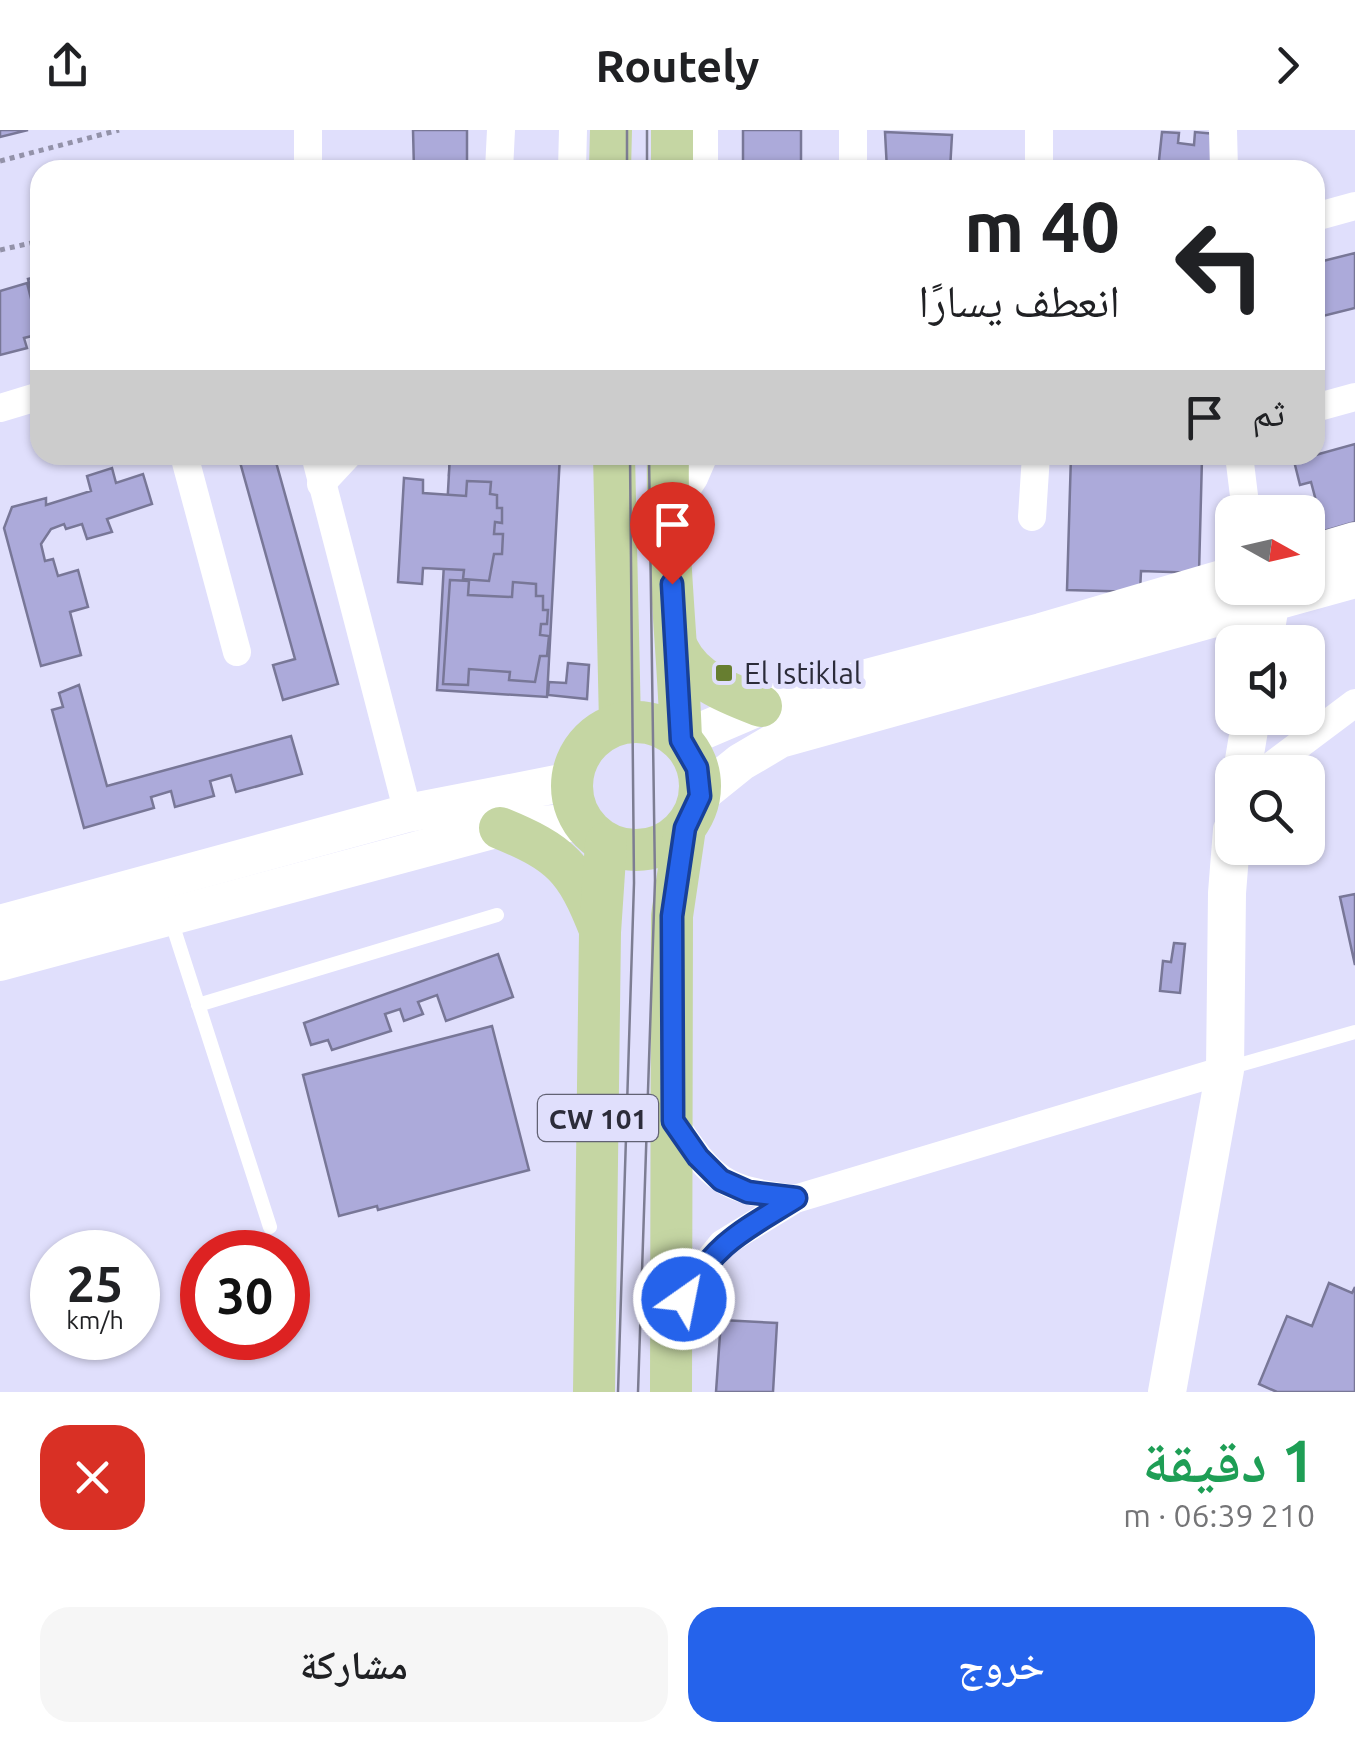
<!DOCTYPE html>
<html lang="ar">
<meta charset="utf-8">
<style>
body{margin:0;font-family:Ubuntu,"Noto Naskh Arabic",sans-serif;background:#f6f6f6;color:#202124;direction:rtl;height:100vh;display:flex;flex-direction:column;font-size:38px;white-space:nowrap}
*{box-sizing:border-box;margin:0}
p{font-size:32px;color:#757577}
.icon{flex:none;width:55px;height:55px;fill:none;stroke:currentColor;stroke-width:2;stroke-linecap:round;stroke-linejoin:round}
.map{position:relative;height:1262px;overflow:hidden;direction:ltr}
.details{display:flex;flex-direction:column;background:#fff;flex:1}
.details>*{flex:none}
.guide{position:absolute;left:30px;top:30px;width:1295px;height:305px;border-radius:30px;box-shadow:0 2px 8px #0004;direction:rtl;background:#fff;color:#202124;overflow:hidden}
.needle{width:65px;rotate:98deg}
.buttons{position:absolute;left:1215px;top:365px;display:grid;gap:20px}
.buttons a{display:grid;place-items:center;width:110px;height:110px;border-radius:20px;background:#fff;box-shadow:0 2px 8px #0004;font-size:50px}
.speed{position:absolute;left:30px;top:1100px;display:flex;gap:20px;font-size:50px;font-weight:700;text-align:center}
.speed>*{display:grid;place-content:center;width:130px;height:130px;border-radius:50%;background:#fff;box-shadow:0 2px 8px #0004;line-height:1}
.speed small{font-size:25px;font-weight:400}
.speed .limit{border:15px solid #d22;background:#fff;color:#111}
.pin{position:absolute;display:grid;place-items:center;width:85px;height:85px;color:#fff;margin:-102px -42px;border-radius:50% 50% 50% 0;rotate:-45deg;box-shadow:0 0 10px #0007}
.pin .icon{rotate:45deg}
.me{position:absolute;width:110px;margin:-55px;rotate:33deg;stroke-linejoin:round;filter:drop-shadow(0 0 8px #0008)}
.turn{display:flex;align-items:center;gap:35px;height:210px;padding:0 40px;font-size:45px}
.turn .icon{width:130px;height:130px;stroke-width:2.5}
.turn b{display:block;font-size:70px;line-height:85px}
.then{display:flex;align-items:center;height:95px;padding:0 40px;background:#0003;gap:20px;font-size:38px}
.round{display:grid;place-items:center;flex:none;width:105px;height:105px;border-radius:30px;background:#f6f6f6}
.head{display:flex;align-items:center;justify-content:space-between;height:170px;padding:0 40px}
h1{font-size:60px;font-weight:600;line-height:75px;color:#1e9e55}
.cta{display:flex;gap:20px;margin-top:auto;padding:20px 40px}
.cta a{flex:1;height:115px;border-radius:30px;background:#2563eb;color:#fff;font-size:40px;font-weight:600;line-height:115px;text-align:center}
.cta a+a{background:#f6f6f6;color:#202124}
header{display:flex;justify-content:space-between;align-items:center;height:130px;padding:0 40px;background:#fff;font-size:45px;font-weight:600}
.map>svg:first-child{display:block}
</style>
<header><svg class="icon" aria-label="forward" viewBox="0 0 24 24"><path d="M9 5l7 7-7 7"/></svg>Routely<svg class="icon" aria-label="share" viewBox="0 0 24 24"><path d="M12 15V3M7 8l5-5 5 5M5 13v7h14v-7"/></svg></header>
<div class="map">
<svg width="1355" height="1262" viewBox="0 0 1355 1262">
<rect width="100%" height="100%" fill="#e0dffc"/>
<g fill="#acaada" stroke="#787797" stroke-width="2.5">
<polygon points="0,0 28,0 0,7"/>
<polygon points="413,0 467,0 467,40 414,40"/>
<rect x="743" y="0" width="58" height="40"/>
<polygon points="885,2 952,5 950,40 887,40"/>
<polygon points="1162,2 1179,3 1178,13 1194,15 1195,2 1216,4 1213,40 1158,40"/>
<polygon points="1355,123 1355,178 1315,188 1315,133"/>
<polygon points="40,146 40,197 28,149"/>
<polygon points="27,153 40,204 24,208 27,218 0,225 0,161"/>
<polygon points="1355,314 1355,392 1324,401 1311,352 1300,355 1294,331"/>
<polygon points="238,325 274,325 338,554 283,570 273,535 295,529"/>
<polygon points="450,325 545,325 541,344 515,342 515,333 475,331 473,347 449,345"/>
<polygon points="450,325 560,325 547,567 437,560"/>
<polygon points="1071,325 1202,328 1199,443 1141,441 1140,462 1067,460"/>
<polygon points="112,338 116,353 143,344 152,374 107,389 112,402 87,409 82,394 66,399 64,394 51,399 41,414 45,431 53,429 58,446 78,440 88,477 70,482 81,525 41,536 4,398 12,377 46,368 46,375 91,361 87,346"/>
<polygon points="404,348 423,350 423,363 466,366 467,351 491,352 490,364 497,365 497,378 502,378 502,393 495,392 494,404 503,404 502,424 494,424 489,451 463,449 464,440 423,438 422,454 398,452"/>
<polygon points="450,450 469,451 468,465 512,467 513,452 536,454 536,466 543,466 543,480 548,480 547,494 541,494 540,505 549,506 547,526 540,526 535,552 509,550 510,542 469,539 468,555 443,554"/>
<polygon points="568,533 589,535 587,569 548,565 549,552 566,553"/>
<polygon points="79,555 107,656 291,606 302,644 236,662 231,645 210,651 214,666 175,677 171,661 151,667 154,678 84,698 52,580 63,577 59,563"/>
<polygon points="1355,764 1355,835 1340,767"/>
<polygon points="1174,813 1185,814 1180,863 1160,861 1163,831 1171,832"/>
<polygon points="498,824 513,867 446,891 437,865 418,872 423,884 404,891 400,879 385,884 391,901 332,920 328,910 311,915 304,893"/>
<polygon points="492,896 529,1040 378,1080 377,1076 339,1086 303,945"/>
<polygon points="1329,1153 1352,1163 1355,1157 1355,1262 1277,1262 1259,1254 1287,1186 1312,1196"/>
<polygon points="721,1190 777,1193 773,1262 716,1262"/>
</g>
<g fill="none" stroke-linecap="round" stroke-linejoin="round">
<g stroke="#9392a9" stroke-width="5" stroke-dasharray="5 5" stroke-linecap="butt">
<polyline points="0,31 119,0"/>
<polyline points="0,120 40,111"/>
</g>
<g stroke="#fff" stroke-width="14">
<polyline points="170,787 270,1097"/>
<polyline points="198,875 497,785"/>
<polyline points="1225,939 1355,902"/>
</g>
<g stroke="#fff" stroke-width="28">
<polyline points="704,0 704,40"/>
<polyline points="853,0 853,40"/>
<polyline points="1223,0 1224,40"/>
<polyline points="308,40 308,0"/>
<polyline points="499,40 501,0"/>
<polyline points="572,40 573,0"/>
<polyline points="1039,40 1039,0"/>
<polyline points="1315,87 1355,76"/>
<polyline points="0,278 40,266"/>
<polyline points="1315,278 1355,267"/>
<polyline points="184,325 237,522"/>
<polyline points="315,325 408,683"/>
<polyline points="1239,325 1246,382"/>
<polyline points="321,354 348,325"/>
<polyline points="670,384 694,348 704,325"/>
<polyline points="1032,387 1036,325"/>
<polyline points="1263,642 1355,573"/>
<path d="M673 991C714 1052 722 1059 795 1069"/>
<polyline points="680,1186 684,1169 698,1144 722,1114 795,1069 1225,940"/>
</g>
<g stroke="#fff" stroke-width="38">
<polyline points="1308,425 1355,411"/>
<polyline points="1264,512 1270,474 1265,458"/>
<polyline points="681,610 761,576 1041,502 1232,446"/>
<polyline points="1242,642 1251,588"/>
<polyline points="700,665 741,632 780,609 1355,449"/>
<polyline points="0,794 408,683 572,651"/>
<polyline points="0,832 500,698 582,692"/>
<polyline points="1167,1262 1225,940 1227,763 1232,700"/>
</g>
<g stroke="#c5d6a3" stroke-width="42">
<polyline points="610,40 611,0"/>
<polyline points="672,40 672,0"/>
<polyline points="614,325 620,593"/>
<path d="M668 325C666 420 678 515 681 610"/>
<path d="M678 519C693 551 730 564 761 576"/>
<circle cx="636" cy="656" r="64"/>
<path d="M500 698C561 723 576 738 600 800"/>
<polyline points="594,1262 600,802 606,713"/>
<polyline points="671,1262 672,786 685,698"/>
</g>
<g stroke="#7d7d92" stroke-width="2.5">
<polyline points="627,0 627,40"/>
<polyline points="647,40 647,0"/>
<polyline points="618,1262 634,753 630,325"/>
<polyline points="638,1262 655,750 649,325"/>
</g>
</g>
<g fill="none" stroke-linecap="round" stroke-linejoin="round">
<g stroke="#184099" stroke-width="25">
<path id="route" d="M672 454 681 610 697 638 700 666 685 698 672 786 673 991 698 1027 721 1050 748 1062 796 1068C743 1101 715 1112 684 1169"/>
</g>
<use href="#route" stroke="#2563eb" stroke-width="18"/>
</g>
<rect fill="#677e30" stroke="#e0dffc" stroke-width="4" x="714" y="533" width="20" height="20" rx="5"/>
<g text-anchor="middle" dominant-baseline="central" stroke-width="10" stroke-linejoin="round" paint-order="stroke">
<rect fill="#e0dffc" stroke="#626274" stroke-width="2.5" x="538" y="965" width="120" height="46" rx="8"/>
<g font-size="28" font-weight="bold" fill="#2c2c3a">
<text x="598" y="988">CW 101</text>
</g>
<g font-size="30" fill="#2c2c3a" stroke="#e0dffc" text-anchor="start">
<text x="744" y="543">El Istiklal</text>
</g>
</g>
</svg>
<div class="buttons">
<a><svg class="needle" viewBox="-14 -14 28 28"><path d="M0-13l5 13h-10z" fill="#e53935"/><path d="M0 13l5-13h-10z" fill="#757577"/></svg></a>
<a><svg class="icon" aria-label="sound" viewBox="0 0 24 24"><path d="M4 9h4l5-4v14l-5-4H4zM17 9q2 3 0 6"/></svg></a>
<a><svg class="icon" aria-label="search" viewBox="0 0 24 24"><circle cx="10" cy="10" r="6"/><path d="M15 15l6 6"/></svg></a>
</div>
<div class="speed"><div>25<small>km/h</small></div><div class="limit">30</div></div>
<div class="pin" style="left:672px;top:454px;background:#d93025"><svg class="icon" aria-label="arrive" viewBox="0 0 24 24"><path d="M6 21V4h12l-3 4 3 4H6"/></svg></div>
<svg class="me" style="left:684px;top:1169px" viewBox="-20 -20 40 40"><circle r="17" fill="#2563eb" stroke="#fff" stroke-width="3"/><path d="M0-11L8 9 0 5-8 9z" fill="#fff"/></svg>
<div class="guide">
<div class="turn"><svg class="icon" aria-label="left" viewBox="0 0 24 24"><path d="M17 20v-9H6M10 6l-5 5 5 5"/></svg><div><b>40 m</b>انعطف يسارًا</div></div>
<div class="then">ثم<svg class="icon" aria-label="arrive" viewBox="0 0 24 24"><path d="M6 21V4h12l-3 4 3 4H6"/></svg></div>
</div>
</div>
<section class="details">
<div class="head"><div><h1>1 دقيقة</h1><p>210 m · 06:39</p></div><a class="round" style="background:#d93025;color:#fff"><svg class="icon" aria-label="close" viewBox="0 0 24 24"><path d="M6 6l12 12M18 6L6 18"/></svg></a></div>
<div class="cta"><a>خروج</a><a>مشاركة</a></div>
</section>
